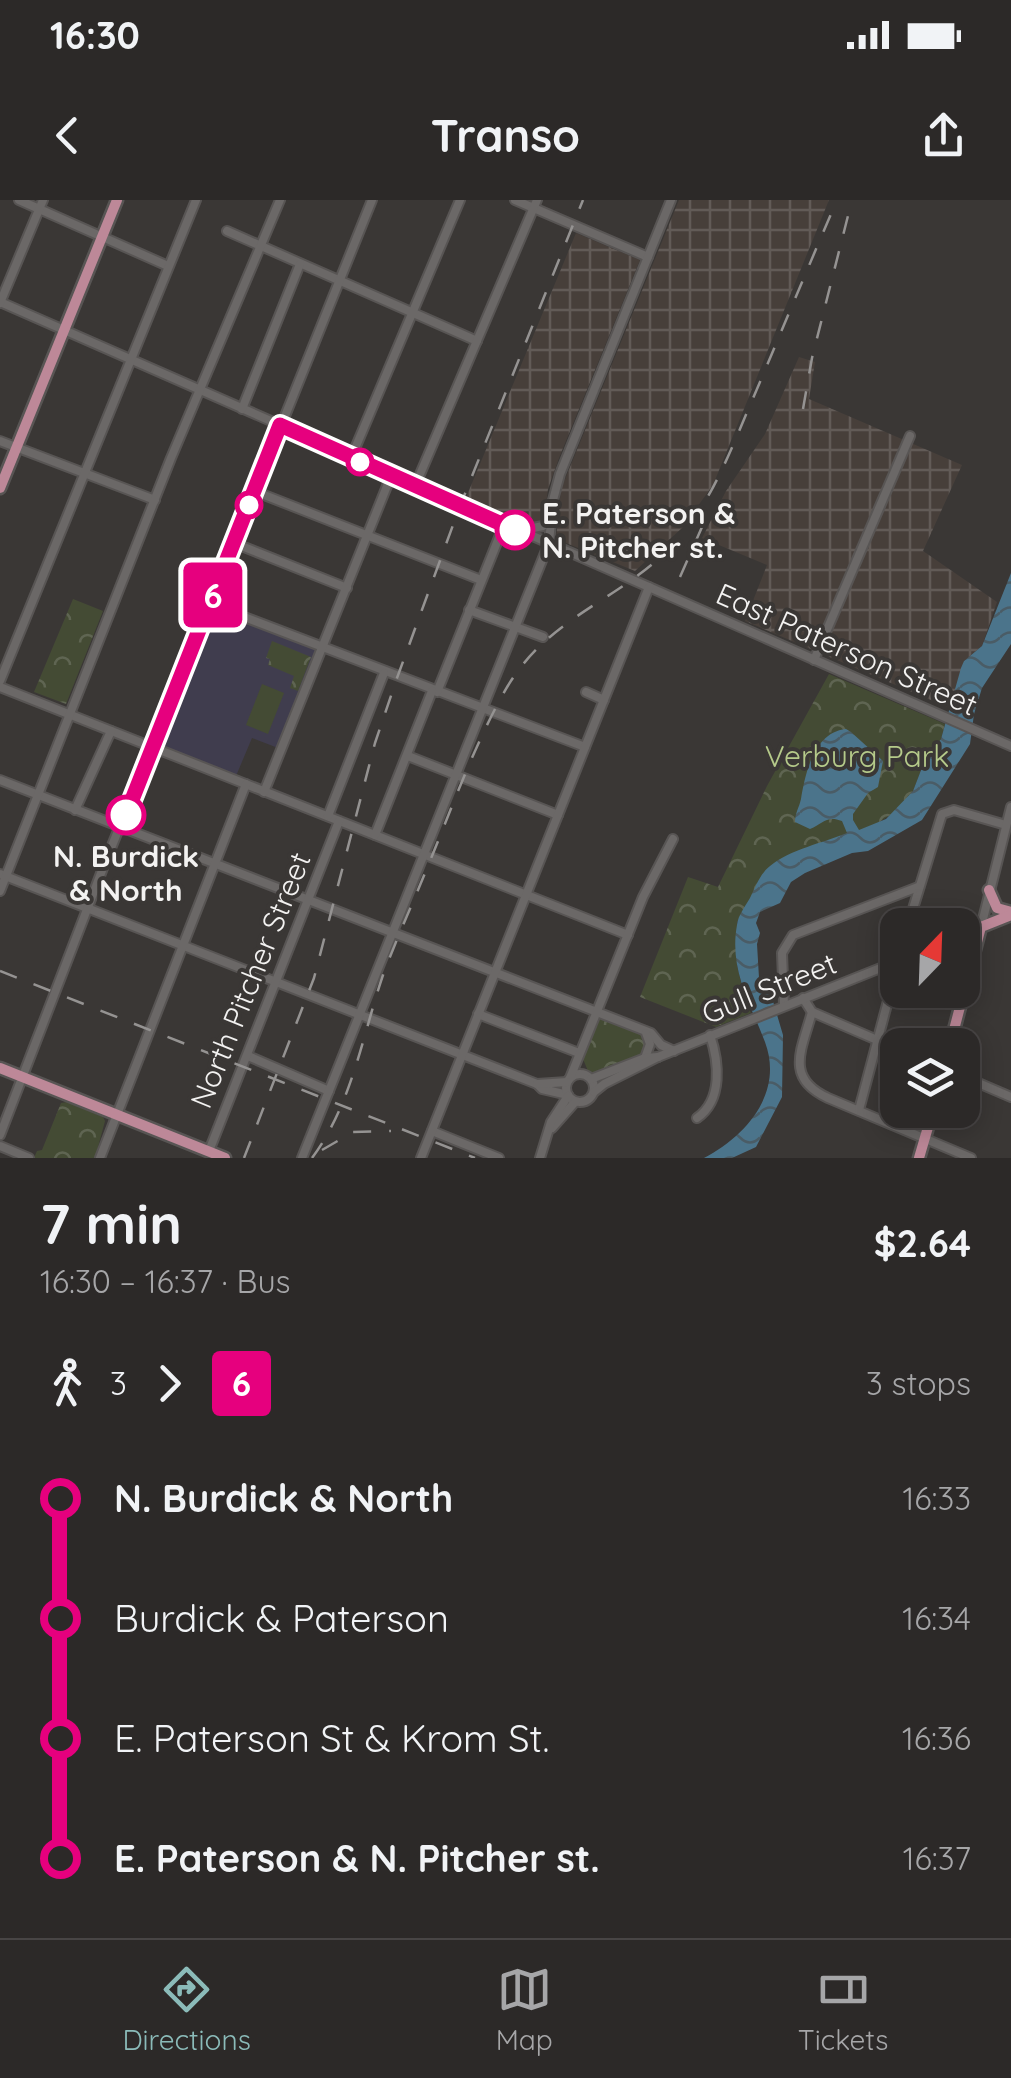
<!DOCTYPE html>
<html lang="en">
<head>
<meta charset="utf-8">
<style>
  body { margin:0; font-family:Quicksand,sans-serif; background:#383534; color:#f1f3f6; height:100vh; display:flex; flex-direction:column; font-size:38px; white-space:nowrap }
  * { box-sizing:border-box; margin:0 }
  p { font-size:32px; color:#a6a6a8 }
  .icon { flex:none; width:55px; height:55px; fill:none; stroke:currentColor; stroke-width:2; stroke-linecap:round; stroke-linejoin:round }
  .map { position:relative; height:958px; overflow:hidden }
  .drawer { display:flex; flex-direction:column; background:#2c2928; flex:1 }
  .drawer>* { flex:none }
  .badge { padding:0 20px; border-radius:8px; font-size:35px; line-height:65px }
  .needle { width:65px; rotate:23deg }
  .controls { position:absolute; left:880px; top:708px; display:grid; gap:20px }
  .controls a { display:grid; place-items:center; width:100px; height:100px; border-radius:20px; background:#2c2928; box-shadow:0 5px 25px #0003,0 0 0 2px #484545; font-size:50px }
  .map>.badge { position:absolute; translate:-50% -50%; box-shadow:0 0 0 5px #fff }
  .legs { display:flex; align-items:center; gap:15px; height:110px; padding:0 40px; font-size:32px }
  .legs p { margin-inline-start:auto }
  .overview { display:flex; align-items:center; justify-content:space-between; height:170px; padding:0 40px }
  h1 { font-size:55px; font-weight:700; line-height:75px }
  ul { padding:0 40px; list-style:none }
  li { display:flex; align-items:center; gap:35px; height:120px; font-size:38px }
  li i { display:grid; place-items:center; width:15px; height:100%; margin:0 12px; background:currentColor }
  li i::after { content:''; width:25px; height:25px; margin:-12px; border:8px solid; border-radius:50%; background:#2c2928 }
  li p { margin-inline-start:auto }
  li:first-child i { background:linear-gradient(#0000 50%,currentColor 0) }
  li:last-child i { background:linear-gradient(currentColor 50%,#0000 0) }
  .status { display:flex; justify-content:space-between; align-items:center; height:70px; padding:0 50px; background:#2c2928; direction:ltr }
  .status svg { height:28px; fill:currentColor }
  header { display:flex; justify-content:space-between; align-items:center; height:130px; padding:0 40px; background:#2c2928; font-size:45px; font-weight:700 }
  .tab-bar { display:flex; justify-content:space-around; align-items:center; height:140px; border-top:2px solid #484545; background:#2c2928; font-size:28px; color:#a6a6a8 }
  .tab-bar a { display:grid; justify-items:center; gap:5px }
  .tab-bar .current { color:#8bbbb9 }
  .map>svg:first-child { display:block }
  .industrial { fill:url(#industrial-grid) }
  .education { fill:#403d4e }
  .green { fill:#444b34 }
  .park { fill:url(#park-crowns) }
  .water { fill:url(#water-waves) }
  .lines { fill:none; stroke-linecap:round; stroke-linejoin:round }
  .minor-casing { stroke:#585554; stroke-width:12 }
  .major-casing { stroke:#585554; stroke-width:15 }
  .minor { stroke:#6b6867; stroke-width:8 }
  .major { stroke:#bd8898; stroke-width:10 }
  .rail { stroke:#959392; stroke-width:2.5; stroke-dasharray:18 18; stroke-linecap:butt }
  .line-1-casing { stroke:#fff; stroke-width:22 }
  .line-1 { stroke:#e6007e; stroke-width:15 }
  .stop-1-dot { fill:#fff; stroke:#e6007e; stroke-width:5 }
  .labels { text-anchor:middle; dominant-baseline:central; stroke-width:8; stroke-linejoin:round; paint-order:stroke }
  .stop-label { font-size:30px; font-weight:bold; fill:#f3f2f1; stroke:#3a3735; text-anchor:start }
  .street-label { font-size:30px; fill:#f3f2f1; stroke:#3a3735 }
  .park-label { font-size:30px; fill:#b5ca8a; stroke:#3a3735 }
</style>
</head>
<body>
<div class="status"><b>16:30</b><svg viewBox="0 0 49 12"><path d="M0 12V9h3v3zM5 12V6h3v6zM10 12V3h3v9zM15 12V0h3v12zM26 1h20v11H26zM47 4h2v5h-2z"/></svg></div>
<header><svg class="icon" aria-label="back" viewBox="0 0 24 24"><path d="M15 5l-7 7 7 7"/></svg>Transo<svg class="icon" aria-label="share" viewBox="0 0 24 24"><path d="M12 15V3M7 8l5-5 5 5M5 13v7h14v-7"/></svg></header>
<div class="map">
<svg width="1011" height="958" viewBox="0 0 1011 958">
  <defs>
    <pattern id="industrial-grid" width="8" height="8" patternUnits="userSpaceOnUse" patternTransform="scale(2.5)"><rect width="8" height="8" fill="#473f3a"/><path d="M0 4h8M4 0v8" fill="none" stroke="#625b57"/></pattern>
    <pattern id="park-crowns" width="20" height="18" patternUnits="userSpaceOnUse" patternTransform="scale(2.5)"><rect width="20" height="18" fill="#444b34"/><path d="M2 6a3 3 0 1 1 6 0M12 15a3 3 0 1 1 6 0" fill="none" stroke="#5f6552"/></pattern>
    <pattern id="water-waves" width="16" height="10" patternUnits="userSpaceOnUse" patternTransform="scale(2.5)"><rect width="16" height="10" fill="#4b748b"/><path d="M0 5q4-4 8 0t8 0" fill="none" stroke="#4a5c66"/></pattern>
  </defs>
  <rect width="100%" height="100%" fill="#3a3735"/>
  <g class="industrial">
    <polygon points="679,0 829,0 713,285 682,328 635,371 556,339 561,289"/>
    <polygon points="576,33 640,60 559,258 548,289 544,320 530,327 465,300"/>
    <polygon points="799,157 815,162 809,199 962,265 923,351 997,402 982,446 964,461 952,509 745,421 767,365 702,338 726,291 765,234"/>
  </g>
  <polygon class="education" points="213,409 317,450 278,548 252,538 236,576 159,545"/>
  <polygon class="green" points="262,484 284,493 268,534 246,525"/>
  <g class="park">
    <polygon points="73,399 103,411 66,504 34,492"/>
    <polygon points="272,441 311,457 298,491 290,488 294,476 268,465 270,459 266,458"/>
    <polygon points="829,474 945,524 941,539 923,565 913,591 895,612 873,626 797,652 770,666 737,722 737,765 745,800 751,813 716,827 640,797 688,677 718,687 767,586"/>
    <polygon points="600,819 644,836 648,844 642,856 595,873 588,871 583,859"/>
    <polygon points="67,902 103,917 105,921 95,958 34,958 37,951 42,950 61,903"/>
  </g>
  <path class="water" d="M1011 373V444L982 488 974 514 970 544 922 620 868 651 852 653 805 673 791 682 780 703 760 712 756 723 760 733 757 744 759 778 772 798 783 835 782 897 756 947 732 958H704C746 936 784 893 765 842 750 803 729 769 737 725 738 715 745 707 750 698 756 686 760 674 770 666 791 649 823 643 847 633L842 621C827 615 823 623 810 629L795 622C795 613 799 608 801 599 805 574 814 532 846 529L851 532 883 561 878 587 868 593 853 614V620L859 630 886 619 913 591 923 565 941 539 961 468 964 461 982 446Z"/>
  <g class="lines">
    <defs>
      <g id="minor">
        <polyline points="19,0 168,66"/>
        <polyline points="515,0 648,57"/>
        <polyline points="227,31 477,141"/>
        <polyline points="0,102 1011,546"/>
        <polyline points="0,103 43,0"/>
        <polyline points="242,209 300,64"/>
        <polyline points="0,241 155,300"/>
        <polyline points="351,258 460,0"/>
        <polyline points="415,286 537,0"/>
        <polyline points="254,291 481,380"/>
        <polyline points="523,330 543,326 550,320"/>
        <polyline points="234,343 347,388"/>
        <polyline points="210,404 585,547"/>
        <polyline points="469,410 543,437"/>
        <polyline points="814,460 910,236"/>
        <polyline points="0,481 196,0"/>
        <polyline points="0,487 628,735"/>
        <polyline points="437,492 504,325"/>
        <polyline points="586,492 604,500"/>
        <polyline points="408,556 558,615"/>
        <polyline points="0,580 651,833 661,845 674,851"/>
        <polyline points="264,592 391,276"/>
        <polyline points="75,610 111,531"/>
        <polyline points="328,616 384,473"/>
        <polyline points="375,635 432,491"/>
        <polyline points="0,674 537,884 542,889 568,895"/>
        <polyline points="0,691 171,258 280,0"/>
        <polyline points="908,725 942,614 954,610 1006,625"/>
        <polyline points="962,734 981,727 1011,607"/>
        <polyline points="803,798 812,812 898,849"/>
        <polyline points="784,805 782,753 793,735 918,687"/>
        <path d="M812 812C802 849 784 878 828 898L971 958"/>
        <polyline points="478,814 579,853"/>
        <polyline points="248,856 329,891"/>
        <polyline points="645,858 650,844 646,833"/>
        <circle cx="580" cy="888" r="14"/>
        <polyline points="962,876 1011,897"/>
        <polyline points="570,878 643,697 673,639"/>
        <polyline points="591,879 645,858 658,857"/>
        <polyline points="537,884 567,882"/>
        <polyline points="594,892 604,884 658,857 898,761"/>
        <polyline points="859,910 898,763"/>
        <path d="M697 918C723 900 719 862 710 835"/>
        <polyline points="552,928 575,902"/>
        <polyline points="432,931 499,958"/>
        <polyline points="0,935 103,668 372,0"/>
        <polyline points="0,946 29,958"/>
        <polyline points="209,951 339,621"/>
        <polyline points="100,958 246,584"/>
        <polyline points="302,958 549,343 553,300 560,274 671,0"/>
        <polyline points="421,958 649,387"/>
        <polyline points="540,958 551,922 568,896"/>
      </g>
      <g id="major">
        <polyline points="0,288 117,0"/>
        <polyline points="989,690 997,708 1011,712"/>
        <polyline points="950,845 981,727 1011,715"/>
        <polyline points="0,868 225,958"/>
        <polyline points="919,958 933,910"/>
      </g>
    </defs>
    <use href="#minor" class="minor-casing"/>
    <use href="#major" class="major-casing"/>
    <use href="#minor" class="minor"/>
    <use href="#major" class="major"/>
    <g class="rail">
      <polyline points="803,209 812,158 852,0"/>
      <polyline points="680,377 706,318"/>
      <polyline points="0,771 475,958"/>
      <polyline points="322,950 353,932 391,931"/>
      <polyline points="244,958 314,778 375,543 397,478 460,306 583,0"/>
      <path d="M312 958C352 904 362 837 383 775 398 735 416 696 432 656 454 602 474 547 502 496 547 412 625 402 681 336 715 295 733 244 754 196 782 130 809 65 837 0"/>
    </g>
  </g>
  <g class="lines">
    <defs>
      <polyline id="line-1" points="126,615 280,225 515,330"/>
    </defs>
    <use href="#line-1" class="line-1-casing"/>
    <use href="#line-1" class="line-1"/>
  </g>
  <g class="stop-1-dot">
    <circle cx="360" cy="262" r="12"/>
    <circle cx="249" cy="305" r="12"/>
    <circle cx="515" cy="330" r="18"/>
    <circle cx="126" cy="615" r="18"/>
  </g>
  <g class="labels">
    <g class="stop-label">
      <text x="542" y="313">E. Paterson &amp;<tspan x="542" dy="34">N. Pitcher st.</tspan></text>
      <text x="126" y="656" text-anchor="middle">N. Burdick<tspan x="126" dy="34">&amp; North</tspan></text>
    </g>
    <g class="street-label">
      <text transform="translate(847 449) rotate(24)">East Paterson Street</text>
      <text transform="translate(250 780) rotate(-68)">North Pitcher Street</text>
      <text transform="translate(769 788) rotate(-22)">Gull Street</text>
    </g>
    <g class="park-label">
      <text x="857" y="556">Verburg Park</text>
    </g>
  </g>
</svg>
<div class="controls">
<a><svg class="needle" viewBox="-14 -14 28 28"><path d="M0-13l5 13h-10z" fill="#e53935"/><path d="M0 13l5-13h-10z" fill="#a6a6a8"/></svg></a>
<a><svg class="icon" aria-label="layers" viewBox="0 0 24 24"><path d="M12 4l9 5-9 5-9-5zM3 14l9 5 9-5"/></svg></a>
</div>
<b class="badge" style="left:213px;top:395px;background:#e6007e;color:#fff">6</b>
</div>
<section class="drawer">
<div class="overview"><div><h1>7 min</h1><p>16:30 – 16:37 · Bus</p></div><b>$2.64</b></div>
<div class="legs"><svg class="icon" aria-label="walk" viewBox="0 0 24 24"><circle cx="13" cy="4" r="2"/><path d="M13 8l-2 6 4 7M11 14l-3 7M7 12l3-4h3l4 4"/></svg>3<svg class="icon" aria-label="forward" viewBox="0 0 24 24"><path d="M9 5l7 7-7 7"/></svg><b class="badge" style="background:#e6007e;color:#fff">6</b><p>3 stops</p></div>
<ul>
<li><i style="color:#e6007e"></i><b>N. Burdick &amp; North</b><p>16:33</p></li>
<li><i style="color:#e6007e"></i><span>Burdick &amp; Paterson</span><p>16:34</p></li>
<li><i style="color:#e6007e"></i><span>E. Paterson St &amp; Krom St.</span><p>16:36</p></li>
<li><i style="color:#e6007e"></i><b>E. Paterson &amp; N. Pitcher st.</b><p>16:37</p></li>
</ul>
</section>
<nav class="tab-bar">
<a class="current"><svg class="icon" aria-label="directions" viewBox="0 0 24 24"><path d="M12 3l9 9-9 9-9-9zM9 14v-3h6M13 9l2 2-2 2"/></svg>Directions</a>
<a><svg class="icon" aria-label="map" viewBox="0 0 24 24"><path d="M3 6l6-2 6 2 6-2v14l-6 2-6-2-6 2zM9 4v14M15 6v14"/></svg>Map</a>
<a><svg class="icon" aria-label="tickets" viewBox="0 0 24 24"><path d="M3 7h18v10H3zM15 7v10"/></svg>Tickets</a>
</nav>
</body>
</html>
